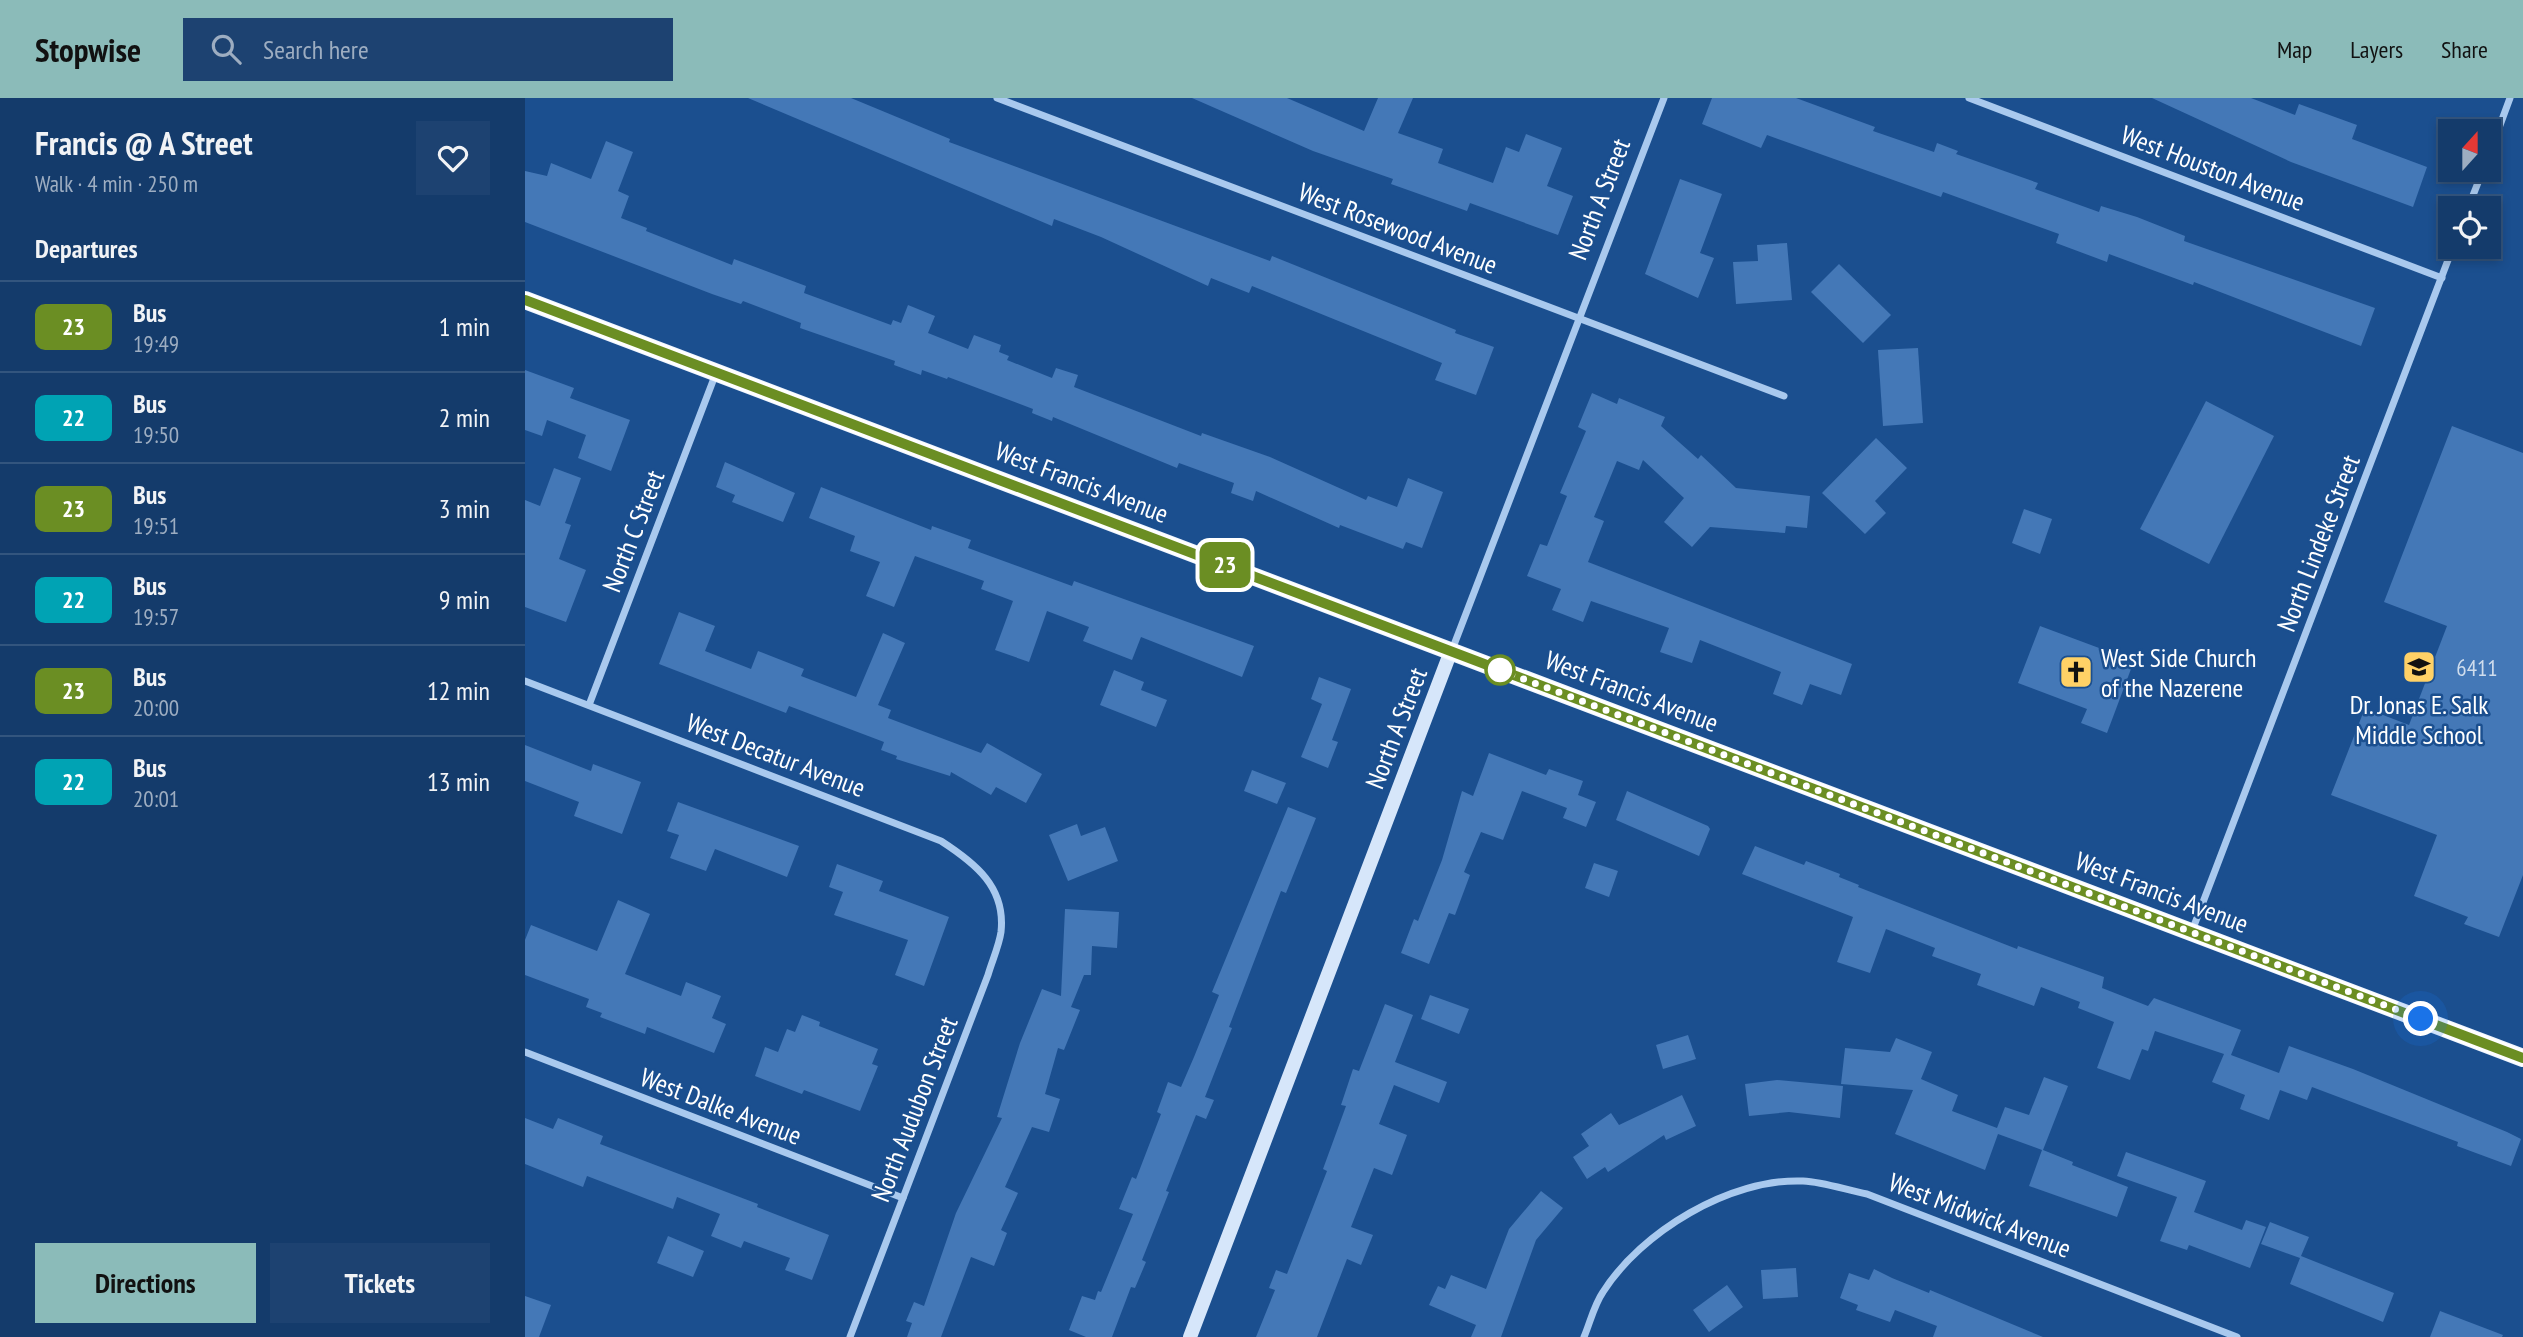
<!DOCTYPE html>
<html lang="en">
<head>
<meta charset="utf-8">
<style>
  body { margin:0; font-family:"PT Sans Narrow",sans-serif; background:#1d4271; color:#f1f3f6; height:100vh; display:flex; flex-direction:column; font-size:26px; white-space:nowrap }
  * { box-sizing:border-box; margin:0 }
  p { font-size:23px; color:#9dadc1 }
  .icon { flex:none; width:38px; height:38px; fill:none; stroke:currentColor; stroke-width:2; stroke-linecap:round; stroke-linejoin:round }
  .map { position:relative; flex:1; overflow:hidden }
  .sheet { display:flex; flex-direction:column; background:#143b6b; width:525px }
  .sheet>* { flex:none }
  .badge { padding:0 14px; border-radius:10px; font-size:24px; line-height:46px }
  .needle { width:46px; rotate:21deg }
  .controls { position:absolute; left:1913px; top:21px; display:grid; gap:14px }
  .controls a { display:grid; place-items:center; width:63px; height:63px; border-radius:0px; background:#143b6b; box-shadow:0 4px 10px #0003,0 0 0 2px #33557e; font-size:35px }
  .you { position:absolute; width:35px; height:35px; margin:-18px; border:5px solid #fff; border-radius:50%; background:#1a73e8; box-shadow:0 0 0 10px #1a73e833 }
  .map>.badge { position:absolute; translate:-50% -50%; box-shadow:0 0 0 4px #fff }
  h2 { padding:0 35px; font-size:26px; line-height:63px }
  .round { display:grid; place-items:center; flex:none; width:74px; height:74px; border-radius:0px; background:#1d4271 }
  .summary { display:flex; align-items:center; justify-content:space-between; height:119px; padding:0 35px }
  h1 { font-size:33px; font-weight:700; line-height:52px }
  .cta { display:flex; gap:14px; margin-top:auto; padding:14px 35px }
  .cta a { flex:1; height:80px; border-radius:0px; background:#8bbbb9; color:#111; font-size:28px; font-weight:700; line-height:80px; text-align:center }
  .cta a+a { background:#1d4271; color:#f1f3f6 }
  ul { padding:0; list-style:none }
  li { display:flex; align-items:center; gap:21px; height:91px; padding:0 35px; border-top:2px solid #33557e }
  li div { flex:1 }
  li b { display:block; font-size:26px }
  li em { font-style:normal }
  li .badge { min-width:77px; font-weight:700; text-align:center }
  header { display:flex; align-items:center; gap:42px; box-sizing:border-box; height:98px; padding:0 35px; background:#8bbbb9; color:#111 }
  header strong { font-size:33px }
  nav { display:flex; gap:38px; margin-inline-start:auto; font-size:24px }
  .search { width:490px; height:63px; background:#1d4271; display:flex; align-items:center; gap:18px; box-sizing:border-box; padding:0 24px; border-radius:0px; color:#9dadc1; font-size:26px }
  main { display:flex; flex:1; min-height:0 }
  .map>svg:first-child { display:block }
  .building { fill:#4478b7 }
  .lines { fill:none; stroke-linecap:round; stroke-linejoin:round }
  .street { stroke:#a9c9ee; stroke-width:7 }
  .secondary { stroke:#d6e6fa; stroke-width:14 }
  .primary { stroke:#f0f6ff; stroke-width:18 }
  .line-casing { stroke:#fff; stroke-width:16 }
  .line { stroke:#6b8e23; stroke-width:10 }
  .walk { stroke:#fff; stroke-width:7; stroke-dasharray:0 12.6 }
  .stop-dot { fill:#fff; stroke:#6b8e23; stroke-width:3.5 }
  .labels { text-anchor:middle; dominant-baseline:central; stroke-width:5; stroke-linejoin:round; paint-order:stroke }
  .number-label { font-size:23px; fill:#d0dded }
  .street-label { font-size:26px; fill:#fff; stroke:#1b4f8f }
  .poi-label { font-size:26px; fill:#fff; stroke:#1b4f8f; text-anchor:start }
</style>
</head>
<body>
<header>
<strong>Stopwise</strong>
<div class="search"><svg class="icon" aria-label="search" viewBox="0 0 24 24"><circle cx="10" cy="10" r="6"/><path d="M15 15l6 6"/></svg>Search here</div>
<nav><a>Map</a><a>Layers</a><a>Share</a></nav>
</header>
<main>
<section class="sheet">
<div class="summary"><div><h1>Francis @ A Street</h1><p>Walk · 4 min · 250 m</p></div><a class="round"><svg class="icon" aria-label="heart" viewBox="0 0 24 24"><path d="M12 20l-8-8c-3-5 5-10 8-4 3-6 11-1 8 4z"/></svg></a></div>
<h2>Departures</h2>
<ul>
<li><span class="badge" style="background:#6b8e23;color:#fff">23</span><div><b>Bus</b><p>19:49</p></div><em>1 min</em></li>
<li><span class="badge" style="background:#00a3b4;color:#fff">22</span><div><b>Bus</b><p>19:50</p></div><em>2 min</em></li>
<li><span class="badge" style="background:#6b8e23;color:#fff">23</span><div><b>Bus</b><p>19:51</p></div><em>3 min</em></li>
<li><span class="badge" style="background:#00a3b4;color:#fff">22</span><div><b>Bus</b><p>19:57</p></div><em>9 min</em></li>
<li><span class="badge" style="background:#6b8e23;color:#fff">23</span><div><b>Bus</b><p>20:00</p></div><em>12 min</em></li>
<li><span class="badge" style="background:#00a3b4;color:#fff">22</span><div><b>Bus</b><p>20:01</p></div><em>13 min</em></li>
</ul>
<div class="cta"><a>Directions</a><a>Tickets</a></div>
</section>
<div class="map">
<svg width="1998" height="1239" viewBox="0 0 1998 1239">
  <rect width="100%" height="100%" fill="#1b4f8f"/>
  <g class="building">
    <polygon points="223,0 326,0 425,41 424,44 745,163 747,158 931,232 930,235 969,249 951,297 910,282 917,265 811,222 727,188 724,195 686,180 683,188 576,139 529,121 527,128"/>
    <polygon points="667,0 762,0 839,33 853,0 888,0 873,35 918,51 913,65 968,85 981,49 994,54 1001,36 1037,50 1022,88 1048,98 1033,137 945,105 942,113 866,86 868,81 788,53"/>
    <polygon points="1187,0 1271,0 1350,29 1348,33 1409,54 1412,45 1433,53 1431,56 1513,85 1510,91 1574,114 1576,108 1612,119 1660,138 1659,143 1850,210 1836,248 1669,184 1668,187 1584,156 1582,164 1531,145 1534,136 1418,94 1416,99 1242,37 1236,50 1177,26"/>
    <polygon points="1627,0 1726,0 1770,17 1774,6 1832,27 1827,41 1902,69 1888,109 1766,64"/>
    <polygon points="81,43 108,54 93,93 104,98 96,120 122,130 121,133 207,167 209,161 281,188 279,195 366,227 368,222 376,225 383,207 410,218 403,235 443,251 449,237 476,247 474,254 484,258 482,262 527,280 531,270 553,277 549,289 676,338 677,335 745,359 841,402 843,398 872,409 883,380 918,394 897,450 881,444 878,451 815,427 814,430 731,393 728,403 706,395 709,385 654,365 652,370 528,319 527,323 507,315 508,311 423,279 422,281 397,272 396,277 369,267 370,263 275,230 276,225 218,203 216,206 187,196 0,124 0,73 22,78 26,65 66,81"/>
    <polygon points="1155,81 1197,96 1175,155 1189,160 1173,200 1120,176"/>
    <polygon points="1262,145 1267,202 1211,206 1208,164 1233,163 1232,147"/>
    <polygon points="1314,166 1366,217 1338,245 1286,194"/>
    <polygon points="1393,250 1398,325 1358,328 1353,252"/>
    <polygon points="0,272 49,290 45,300 105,322 86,373 53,360 61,337 22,322 17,338 0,332"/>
    <polygon points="1067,295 1092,306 1094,300 1140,319 1136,328 1173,361 1176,357 1211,390 1285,398 1282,430 1261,428 1260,435 1185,429 1167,449 1139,424 1159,400 1118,362 1114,372 1092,363 1069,419 1079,423 1063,464 1327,566 1316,597 1285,586 1277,607 1248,596 1256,574 1175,542 1167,565 1135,554 1144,530 1066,503 1058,524 1027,512 1036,491 1002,478 1015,446 1022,448 1042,398 1035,395 1061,333 1053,329"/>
    <polygon points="1681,303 1749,338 1684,466 1615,431"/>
    <polygon points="1927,328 1998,355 1998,777 1974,839 1939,826 1943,819 1889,798 1912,737 1806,697 1840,610 1884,627 1922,528 1859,504"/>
    <polygon points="1351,340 1382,370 1350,403 1361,415 1340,436 1297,395"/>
    <polygon points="200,364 270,395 258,424 207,404 210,397 191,389"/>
    <polygon points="29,370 56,380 40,425 46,427 34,461 61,472 41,524 0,509 0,402 15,408"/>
    <polygon points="296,389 406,432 407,428 446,442 443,450 547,488 549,483 729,548 717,579 616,539 607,562 558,543 564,529 522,513 504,564 470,552 488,503 456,491 459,483 390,458 369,509 341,498 355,464 325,453 330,438 284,420"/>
    <polygon points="1499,411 1527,421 1515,456 1487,445"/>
    <polygon points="154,514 190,528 180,553 226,571 233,553 279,571 276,578 331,599 358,535 380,545 353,607 366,612 363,620 456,655 462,645 517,676 501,705 471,689 466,697 426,674 425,678 371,661 372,658 356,652 359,644 264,608 261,615 134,566"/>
    <polygon points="1515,528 1609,563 1582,635 1556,625 1562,611 1493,585"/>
    <polygon points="589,572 619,584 616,592 642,602 631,629 575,607"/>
    <polygon points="794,579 826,591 807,642 813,644 803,670 776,659 797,606 786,601"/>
    <polygon points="0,647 66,673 68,666 116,684 97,736 49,718 54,704 0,683"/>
    <polygon points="964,655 1021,677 1024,671 1058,683 1053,697 1071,704 1061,729 1038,720 1042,710 997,693 978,742 956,734 939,774 945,777 930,817 924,815 904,866 876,855 889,821 893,823 917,762 937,693 948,698"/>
    <polygon points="727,672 761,685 752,706 719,693"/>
    <polygon points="1102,693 1183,728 1185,731 1174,758 1091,722"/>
    <polygon points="153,704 274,748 262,779 190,751 181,773 145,760 154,737 142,733"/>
    <polygon points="763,709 791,720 761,795 756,793 704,929 707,930 680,999 689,1002 681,1021 671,1017 641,1093 644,1094 617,1162 621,1164 610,1190 606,1189 587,1239 561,1239 544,1232 557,1198 570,1202 573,1193 576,1194 608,1116 594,1111 607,1079 611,1081 636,1016 632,1014 643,984 656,989 669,959 694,897 687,894"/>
    <polygon points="552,726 556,738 580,729 593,763 543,783 524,737"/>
    <polygon points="1230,748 1279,767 1281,763 1315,776 1314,779 1334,787 1333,789 1492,851 1493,848 1579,879 1577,890 1623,908 1629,900 1716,932 1706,957 1754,975 1764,948 1828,971 1982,1034 1996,1041 1986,1068 1932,1048 1933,1044 1787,989 1782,1002 1755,992 1744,1022 1715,1011 1720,997 1687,984 1699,956 1630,933 1623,953 1617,951 1605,982 1572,970 1589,924 1553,910 1555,904 1516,889 1509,908 1452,887 1456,876 1407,858 1410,850 1361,831 1345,875 1312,864 1328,819 1217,776"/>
    <polygon points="1069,765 1093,773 1084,799 1060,790"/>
    <polygon points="312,766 358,783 354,793 424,819 399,888 370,877 383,842 309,817 318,794 304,789"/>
    <polygon points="93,802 125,816 100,876 156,898 161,884 196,898 187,920 201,926 189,955 122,929 120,936 75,919 77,915 61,909 64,901 0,877 0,842 6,827 72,853"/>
    <polygon points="540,811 594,814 592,850 567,848 566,877 559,877 546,909 555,912 539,952 533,950 520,996 535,1001 524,1034 507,1029 480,1089 493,1095 476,1132 482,1135 469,1168 446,1159 416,1239 382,1239 387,1225 381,1223 389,1204 399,1208 431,1115 477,1020 472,1019 495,945 517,891 536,898"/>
    <polygon points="905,897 944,911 934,936 896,921"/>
    <polygon points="860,906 888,917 870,964 922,984 914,1005 869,987 854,1026 882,1037 867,1077 849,1070 826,1129 848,1137 836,1167 822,1161 792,1239 731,1239 750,1192 744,1190 751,1172 762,1176 802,1073 798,1071 821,1008 816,1007 828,971 834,973"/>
    <polygon points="277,917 295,924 294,928 353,951 347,966 353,968 335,1013 279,992 277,996 230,978 240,949 253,954 262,931 270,934"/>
    <polygon points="1163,937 1171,961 1138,971 1131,947"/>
    <polygon points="1371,940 1407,954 1396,981 1433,997 1427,1013 1472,1030 1480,1009 1504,1017 1519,979 1543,988 1518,1052 1548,1064 1547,1067 1603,1089 1592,1119 1504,1088 1517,1052 1473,1036 1460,1072 1370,1036 1388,992 1316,986 1320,950 1365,954"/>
    <polygon points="1252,982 1318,988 1315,1020 1264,1014 1224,1018 1220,986"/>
    <polygon points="1157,997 1171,1028 1141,1042 1139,1037 1083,1074 1080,1069 1062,1081 1048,1059 1064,1048 1056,1036 1086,1015 1094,1027"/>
    <polygon points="0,1020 28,1031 33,1020 78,1038 75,1046 233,1106 232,1109 304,1137 287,1182 260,1172 265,1160 219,1143 216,1150 186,1138 195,1116 152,1099 148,1111 62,1078 58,1089 0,1066"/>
    <polygon points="1601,1054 1681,1083 1669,1114 1717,1132 1721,1122 1741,1129 1725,1170 1664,1147 1662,1152 1635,1143 1652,1099 1592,1078"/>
    <polygon points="1016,1093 1038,1110 1011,1142 976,1239 946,1239 951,1227 904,1207 913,1188 920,1191 926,1177 961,1191 984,1131"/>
    <polygon points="1745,1124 1784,1139 1776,1158 1869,1195 1858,1224 1765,1186 1775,1160 1736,1146"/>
    <polygon points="143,1138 179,1153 168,1179 132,1165"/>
    <polygon points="1271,1170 1273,1199 1238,1201 1236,1172"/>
    <polygon points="1349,1171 1367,1180 1404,1195 1405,1192 1518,1239 1408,1239 1412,1228 1370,1212 1365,1224 1331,1212 1333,1207 1315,1200 1324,1175 1344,1182"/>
    <polygon points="1202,1187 1218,1209 1184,1234 1168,1212"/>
    <polygon points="0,1198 26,1207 14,1239 0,1239"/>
    <polygon points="1915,1213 1978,1237 1977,1239 1905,1239"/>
  </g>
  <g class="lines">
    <g class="street">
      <polyline points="472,0 1259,298"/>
      <polyline points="1444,0 1917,180"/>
      <polyline points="1964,57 1985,0"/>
      <polyline points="1943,110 1958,72"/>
      <polyline points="927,552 1139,0"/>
      <path d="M0 583 416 743C450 765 481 789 476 834 474 848 467 863 463 877L325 1239"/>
      <polyline points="64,607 191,275"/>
      <polyline points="1667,833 1928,149"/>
      <polyline points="0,954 378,1100"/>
      <path d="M1059 1239C1065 1225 1069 1207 1078 1194 1116 1134 1205 1080 1278 1083 1299 1084 1321 1092 1342 1096L1712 1239"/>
    </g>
    <polyline class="secondary" points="665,1239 926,553"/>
    <polyline class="primary" points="0,202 1998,960"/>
  </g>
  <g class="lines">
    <defs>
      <polyline id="line" points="0,202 1998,960"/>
    </defs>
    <use href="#line" class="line-casing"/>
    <use href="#line" class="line"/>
    <polyline class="walk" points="975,572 1896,921"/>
  </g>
  <defs>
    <symbol id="school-square" viewBox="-11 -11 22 22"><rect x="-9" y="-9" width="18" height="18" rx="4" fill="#ffd166" stroke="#1b4f8f"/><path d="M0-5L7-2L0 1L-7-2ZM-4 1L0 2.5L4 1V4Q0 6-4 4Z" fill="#111"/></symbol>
    <symbol id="church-square" viewBox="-11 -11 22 22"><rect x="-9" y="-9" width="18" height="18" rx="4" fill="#ffd166" stroke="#1b4f8f"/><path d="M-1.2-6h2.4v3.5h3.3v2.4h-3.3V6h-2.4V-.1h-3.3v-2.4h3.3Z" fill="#111"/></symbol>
  </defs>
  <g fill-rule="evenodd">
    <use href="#school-square" x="1875" y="550" width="38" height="38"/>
    <use href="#church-square" x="1532" y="555" width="38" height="38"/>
  </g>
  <circle class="stop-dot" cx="975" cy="572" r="14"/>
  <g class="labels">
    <g class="number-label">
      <text x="1952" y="569">6411</text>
    </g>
    <g class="street-label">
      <text transform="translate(1688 70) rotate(21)">West Houston Avenue</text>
      <text transform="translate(1074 101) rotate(-69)">North A Street</text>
      <text transform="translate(873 130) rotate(21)">West Rosewood Avenue</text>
      <text transform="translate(557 384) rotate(21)">West Francis Avenue</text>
      <text transform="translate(108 433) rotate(-69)">North C Street</text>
      <text transform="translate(1793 445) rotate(-69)">North Lindeke Street</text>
      <text transform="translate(1107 593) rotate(21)">West Francis Avenue</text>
      <text transform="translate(871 630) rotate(-69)">North A Street</text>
      <text transform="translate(251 657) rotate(21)">West Decatur Avenue</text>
      <text transform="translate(1637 794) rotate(21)">West Francis Avenue</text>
      <text transform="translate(196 1008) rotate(21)">West Dalke Avenue</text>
      <text transform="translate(389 1011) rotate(-69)">North Audubon Street</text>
      <text transform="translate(1455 1117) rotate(21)">West Midwick Avenue</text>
    </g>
    <g class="poi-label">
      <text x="1576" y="559">West Side Church<tspan x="1576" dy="30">of the Nazerene</tspan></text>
      <text x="1894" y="606" text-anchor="middle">Dr. Jonas E. Salk<tspan x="1894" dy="30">Middle School</tspan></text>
    </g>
  </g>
</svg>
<div class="controls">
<a><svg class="needle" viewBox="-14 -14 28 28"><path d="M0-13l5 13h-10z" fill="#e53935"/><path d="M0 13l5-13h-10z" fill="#9dadc1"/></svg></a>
<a><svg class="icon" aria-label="locate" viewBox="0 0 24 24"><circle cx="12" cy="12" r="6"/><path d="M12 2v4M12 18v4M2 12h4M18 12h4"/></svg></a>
</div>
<div class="you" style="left:1896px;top:921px"></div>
<b class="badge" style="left:700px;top:467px;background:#6b8e23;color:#fff">23</b>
</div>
</main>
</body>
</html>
